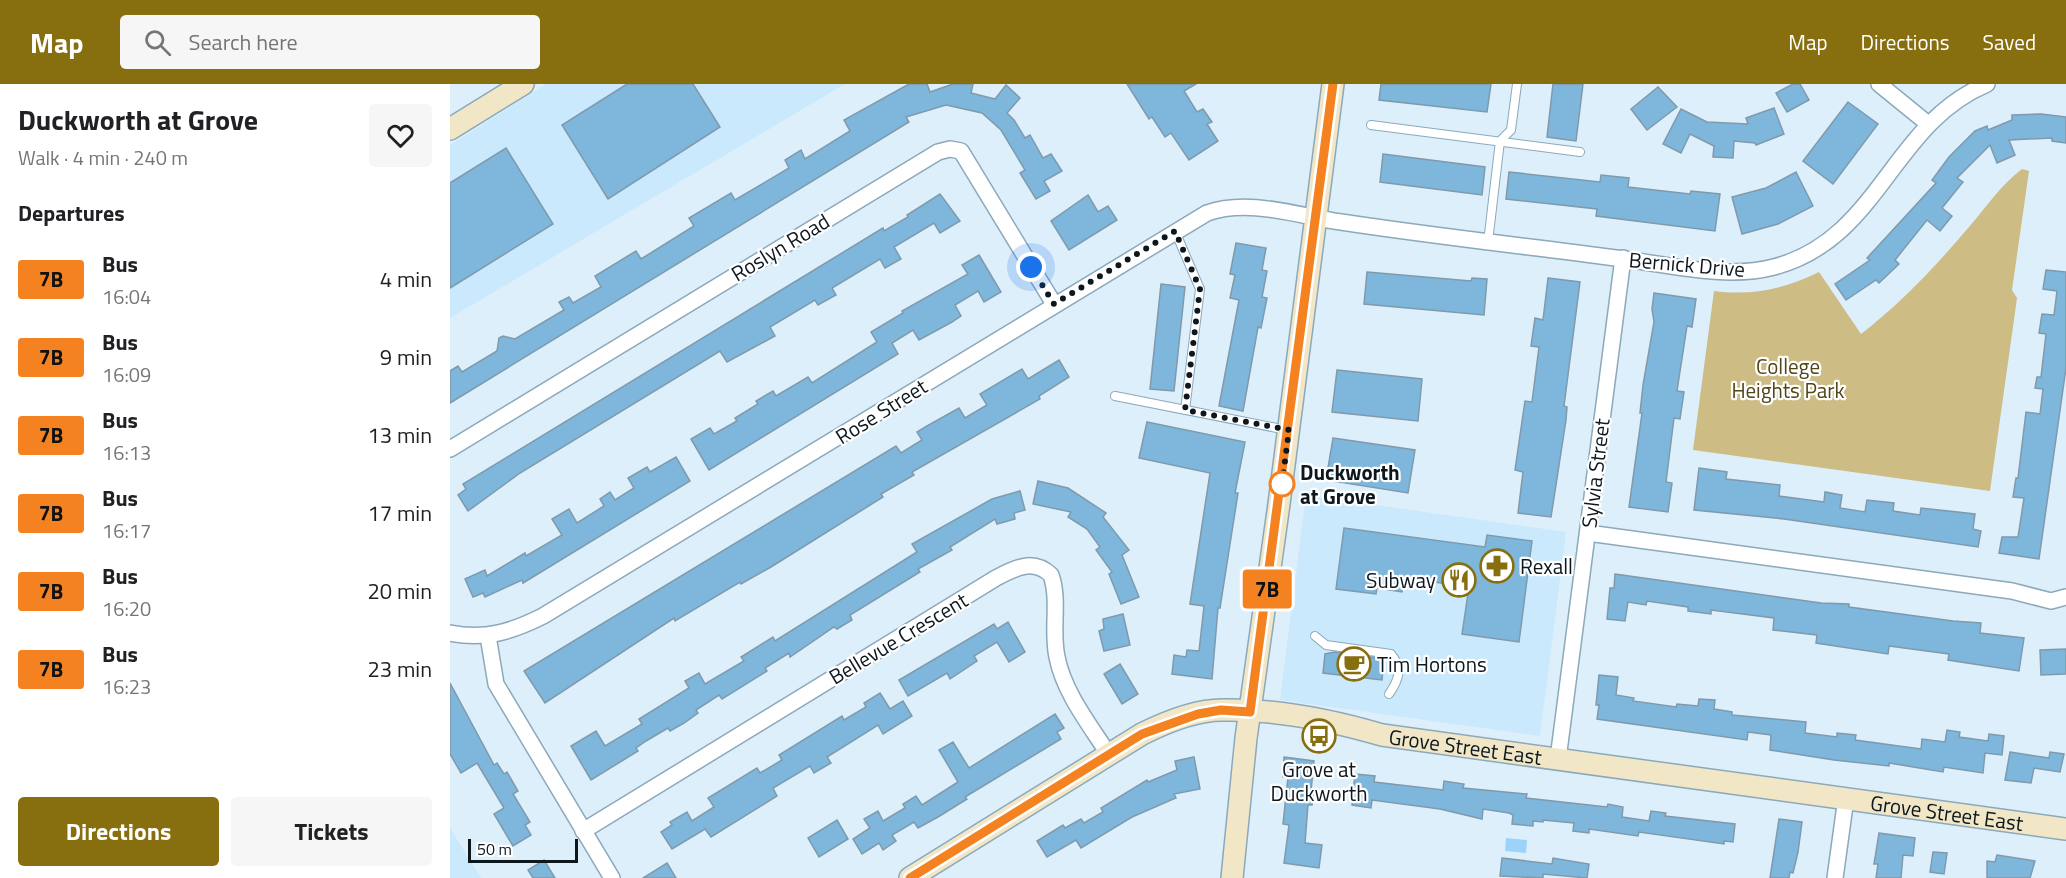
<!DOCTYPE html>
<html lang="en">
<head>
<meta charset="utf-8">
<style>
  body { margin:0; font-family:"Titillium Web",sans-serif; background:#f6f6f6; color:#202124; height:100vh; display:flex; flex-direction:column; font-size:22px; white-space:nowrap }
  * { box-sizing:border-box; margin:0 }
  p { font-size:20px; color:#757577 }
  .icon { flex:none; width:33px; height:33px; fill:none; stroke:currentColor; stroke-width:2; stroke-linecap:round; stroke-linejoin:round }
  .map { position:relative; flex:1; overflow:hidden }
  .drawer { display:flex; flex-direction:column; background:#fff; width:450px }
  .drawer>* { flex:none }
  .badge { padding:0 12px; border-radius:4px; font-size:21px; line-height:39px }
  .scale { position:absolute; left:18px; bottom:15px; width:110px; box-sizing:border-box; padding-left:6px; border:3px solid #0c171e; border-top:0; font-size:16px; line-height:21px; white-space:nowrap; color:#0c171e; -webkit-text-stroke:4px #fff; paint-order:stroke }
  .you { position:absolute; width:30px; height:30px; margin:-15px; border:4px solid #fff; border-radius:50%; background:#1a73e8; box-shadow:0 0 0 9px #1a73e833 }
  .map>.badge { position:absolute; translate:-50% -50%; box-shadow:0 0 0 3px #fff }
  h2 { padding:0 18px; font-size:22px; line-height:54px }
  .round { display:grid; place-items:center; flex:none; width:63px; height:63px; border-radius:6px; background:#f6f6f6 }
  .head { display:flex; align-items:center; justify-content:space-between; height:102px; padding:0 18px }
  h1 { font-size:28px; font-weight:700; line-height:45px }
  .primary-button { display:flex; gap:12px; margin-top:auto; padding:12px 18px }
  .primary-button a { flex:1; height:69px; border-radius:6px; background:#876f0f; color:#fff; font-size:24px; font-weight:700; line-height:69px; text-align:center }
  .primary-button a+a { background:#f6f6f6; color:#202124 }
  ul { padding:0; list-style:none }
  li { display:flex; align-items:center; gap:18px; height:78px; padding:0 18px }
  li div { flex:1 }
  li b { display:block; font-size:22px }
  li em { font-style:normal }
  li .badge { min-width:66px; font-weight:700; text-align:center }
  header { display:flex; align-items:center; gap:36px; box-sizing:border-box; height:84px; padding:0 30px; background:#876f0f; color:#fff }
  header strong { font-size:28px }
  nav { display:flex; gap:33px; margin-inline-start:auto; font-size:21px }
  .search { width:420px; height:54px; background:#f6f6f6; display:flex; align-items:center; gap:15px; box-sizing:border-box; padding:0 21px; border-radius:6px; color:#757577; font-size:22px }
  main { display:flex; flex:1; min-height:0 }
  .map>svg:first-child { display:block }
  .built { fill:#cbe9fd }
  .green { fill:#cdbc84 }
  .water { fill:#9bd3f9 }
  .building { fill:#7fb6db; stroke:#7e9aad; stroke-width:1.5 }
  .lines { fill:none; stroke-linecap:round; stroke-linejoin:round }
  .lane-casing { stroke:#8ca8bb; stroke-width:10 }
  .street-casing { stroke:#8ca8bb; stroke-width:18 }
  .secondary-casing { stroke:#8ca8bb; stroke-width:24 }
  .lane { stroke:#fff; stroke-width:8 }
  .street { stroke:#fff; stroke-width:15 }
  .secondary { stroke:#f1e7c7; stroke-width:21 }
  .line-casing { stroke:#fff; stroke-width:14 }
  .line { stroke:#f58220; stroke-width:9 }
  .walk { stroke:#0c171e; stroke-width:6; stroke-dasharray:0 10.8 }
  .stop-dot { fill:#fff; stroke:#f58220; stroke-width:3 }
  .labels { text-anchor:middle; dominant-baseline:central; stroke-width:4.5; stroke-linejoin:round; paint-order:stroke }
  .street-label { font-size:21px; fill:#0c171e; stroke:#fff }
  .park-label { font-size:21px; fill:#524518; stroke:#fff }
  .stop-label { font-size:21px; font-weight:bold; fill:#0c171e; stroke:#fff; text-anchor:start }
  .poi-label { font-size:21px; fill:#0c171e; stroke:#fff; text-anchor:start }
</style>
</head>
<body>
<header>
<strong>Map</strong>
<div class="search"><svg class="icon" aria-label="search" viewBox="0 0 24 24"><circle cx="10" cy="10" r="6"/><path d="M15 15l6 6"/></svg>Search here</div>
<nav><a>Map</a><a>Directions</a><a>Saved</a></nav>
</header>
<main>
<section class="drawer">
<div class="head"><div><h1>Duckworth at Grove</h1><p>Walk · 4 min · 240 m</p></div><a class="round"><svg class="icon" aria-label="heart" viewBox="0 0 24 24"><path d="M12 20l-8-8c-3-5 5-10 8-4 3-6 11-1 8 4z"/></svg></a></div>
<h2>Departures</h2>
<ul>
<li><span class="badge" style="background:#f58220;color:#111">7B</span><div><b>Bus</b><p>16:04</p></div><em>4 min</em></li>
<li><span class="badge" style="background:#f58220;color:#111">7B</span><div><b>Bus</b><p>16:09</p></div><em>9 min</em></li>
<li><span class="badge" style="background:#f58220;color:#111">7B</span><div><b>Bus</b><p>16:13</p></div><em>13 min</em></li>
<li><span class="badge" style="background:#f58220;color:#111">7B</span><div><b>Bus</b><p>16:17</p></div><em>17 min</em></li>
<li><span class="badge" style="background:#f58220;color:#111">7B</span><div><b>Bus</b><p>16:20</p></div><em>20 min</em></li>
<li><span class="badge" style="background:#f58220;color:#111">7B</span><div><b>Bus</b><p>16:23</p></div><em>23 min</em></li>
</ul>
<div class="primary-button"><a>Directions</a><a>Tickets</a></div>
</section>
<div class="map">
<svg width="1616" height="794" viewBox="0 0 1616 794">
  <rect width="100%" height="100%" fill="#ddeffb"/>
  <g class="built">
    <polygon points="96,0 395,0 0,234 0,61"/>
    <polygon points="856,411 1116,448 1090,652 830,616"/>
    <polygon points="0,744 31,794 0,794"/>
  </g>
  <path class="green" d="M1572 85 1579 87 1562 206 1567 214 1540 407 1243 366 1264 207C1302 212 1335 205 1369 188L1411 250C1451 219 1486 182 1519 143 1537 122 1550 102 1572 85Z"/>
  <polygon class="water" points="1056,754 1077,756 1076,769 1055,767"/>
  <g class="building">
    <polygon points="177,0 243,0 270,43 158,115 112,41"/>
    <polygon points="459,0 477,0 480,8 503,0 523,0 521,9 545,15 556,1 570,14 557,29 564,36 575,54 580,51 593,74 601,70 612,87 594,97 600,107 586,115 570,89 575,86 551,46 532,29 496,21 456,33 459,38 0,319 0,287 8,282 12,288 47,267 49,254 53,252 65,255 114,226 109,218 119,213 123,219 151,203 145,192 186,167 191,175 244,142 239,134 281,109 285,116 339,84 335,76 351,66 355,75 400,47 394,36"/>
    <polygon points="677,0 746,0 734,7 747,28 753,25 762,38 757,40 768,57 739,76 721,49 715,53 702,33 699,35"/>
    <polygon points="931,0 1041,0 1037,28 929,16"/>
    <polygon points="1103,0 1133,0 1126,57 1097,53"/>
    <polygon points="1343,0 1350,0 1359,16 1337,28 1326,9"/>
    <polygon points="1208,3 1227,23 1197,46 1181,25"/>
    <polygon points="1398,18 1428,40 1383,100 1353,77"/>
    <polygon points="1324,24 1334,50 1306,61 1305,59 1284,57 1283,74 1263,73 1264,62 1240,50 1231,69 1213,60 1231,25 1257,38 1298,40 1296,34"/>
    <polygon points="1591,30 1616,33 1616,59 1602,57 1602,54 1559,56 1565,71 1547,79 1540,61 1507,94 1513,98 1492,124 1502,132 1490,147 1477,136 1445,176 1449,180 1429,199 1426,196 1396,216 1385,200 1420,176 1417,174 1486,99 1482,96 1499,73 1525,47 1537,42 1538,46 1562,36 1562,31"/>
    <polygon points="56,64 103,140 0,204 0,99"/>
    <polygon points="933,70 1035,83 1032,111 930,98"/>
    <polygon points="1059,88 1150,98 1151,91 1179,94 1178,103 1240,110 1241,107 1270,110 1265,147 1146,132 1147,125 1056,115"/>
    <polygon points="1346,88 1363,122 1328,140 1292,150 1282,113 1316,104"/>
    <polygon points="490,110 510,137 490,149 484,139 444,163 451,175 435,184 430,175 382,204 386,211 368,221 365,216 320,243 325,252 277,278 270,267 70,389 18,427 8,411 16,405 13,400 433,144 434,147 458,133 457,131"/>
    <polygon points="638,111 648,128 658,122 667,136 619,166 601,137"/>
    <polygon points="786,159 816,164 812,186 817,187 812,213 817,214 811,244 808,243 793,327 769,322 789,216 780,214 785,191 780,190"/>
    <polygon points="529,171 551,208 534,218 528,207 505,221 511,232 502,238 469,256 463,246 442,259 448,270 259,386 241,355 260,344 264,350 287,337 285,334 308,320 306,317 323,307 326,312 358,293 362,299 427,258 421,248 453,229 452,227 518,190 512,181"/>
    <polygon points="1596,186 1616,188 1616,284 1589,475 1549,469 1552,453 1568,453 1574,414 1563,413 1566,394 1568,394 1576,328 1590,330 1593,305 1585,304 1587,293 1591,293 1596,250 1589,249 1592,230 1604,231 1607,207 1593,205"/>
    <polygon points="917,188 1021,197 1022,194 1037,195 1034,231 914,220"/>
    <polygon points="1098,194 1130,198 1114,322 1117,323 1116,336 1101,433 1068,429 1073,388 1065,386 1075,317 1082,318 1089,263 1081,262 1085,234 1093,236"/>
    <polygon points="711,200 735,203 724,307 700,305"/>
    <polygon points="1204,209 1246,215 1242,243 1237,242 1227,307 1234,308 1230,335 1224,334 1216,398 1222,399 1218,428 1179,423 1192,329 1190,329 1193,301 1204,238 1202,225"/>
    <polygon points="609,276 619,293 589,312 590,315 462,388 464,391 431,410 433,413 321,483 291,500 290,498 225,537 224,534 95,619 74,587 446,362 451,369 472,356 467,348 477,342 509,324 515,334 537,321 530,310 572,285 578,295"/>
    <polygon points="887,286 972,295 968,337 882,328"/>
    <polygon points="697,338 795,358 785,409 788,409 770,524 768,524 762,595 722,590 724,571 736,573 737,566 749,567 754,522 740,520 760,389 689,374"/>
    <polygon points="883,354 965,366 958,409 876,396"/>
    <polygon points="226,373 240,397 73,499 72,496 35,513 33,509 23,513 15,495 35,486 37,492 75,469 76,472 112,451 102,435 119,425 127,439 154,422 150,415 160,408 165,416 184,404 178,394 197,383 200,388"/>
    <polygon points="1249,384 1277,388 1276,395 1330,401 1329,412 1374,418 1375,408 1392,411 1390,424 1415,428 1417,416 1444,419 1443,427 1470,431 1471,424 1525,430 1523,445 1531,447 1528,463 1334,435 1244,426"/>
    <polygon points="588,397 618,404 656,429 653,433 679,466 672,471 689,513 671,520 659,490 662,488 646,466 650,463 637,445 618,433 621,428 583,420"/>
    <polygon points="570,407 575,426 564,429 565,435 547,440 545,435 500,463 502,466 468,485 470,488 400,531 402,536 387,545 384,543 340,573 339,569 315,584 317,587 272,615 269,611 246,626 248,629 234,639 220,647 218,644 196,657 186,664 188,667 141,696 121,662 146,647 155,662 192,640 189,635 239,604 235,597 249,589 255,600 294,577 291,573 323,553 325,557 467,468 462,460 542,415"/>
    <polygon points="894,444 1035,463 1037,451 1082,457 1069,558 1012,550 1019,503 977,497 976,504 953,501 952,508 927,504 926,510 886,505"/>
    <polygon points="1165,490 1371,519 1399,520 1399,523 1503,537 1531,539 1530,549 1574,554 1569,587 1498,576 1499,570 1439,562 1438,570 1366,559 1367,551 1323,546 1324,534 1261,526 1261,530 1238,527 1238,523 1197,517 1196,521 1178,518 1175,537 1157,535 1160,504 1164,504"/>
    <polygon points="673,530 680,561 654,567 649,547 654,545 653,535"/>
    <polygon points="558,538 575,568 559,578 547,558 524,572 527,577 500,595 497,589 458,612 449,596 544,540 547,545"/>
    <polygon points="1616,565 1616,590 1591,591 1590,566"/>
    <polygon points="885,568 934,575 932,596 873,589 875,570"/>
    <polygon points="670,580 688,610 672,620 654,590"/>
    <polygon points="1149,591 1168,593 1166,611 1184,614 1183,617 1226,623 1227,620 1248,622 1249,615 1265,616 1264,625 1282,628 1282,631 1356,638 1355,649 1387,653 1387,649 1406,651 1405,656 1471,665 1472,655 1495,658 1497,646 1510,648 1509,653 1538,657 1539,650 1554,652 1552,671 1535,669 1533,689 1494,683 1493,688 1439,679 1439,682 1384,676 1320,666 1321,651 1298,648 1297,656 1147,635 1149,621 1146,621"/>
    <polygon points="0,599 44,681 47,679 54,690 57,688 68,707 63,710 80,738 75,741 81,751 63,762 44,730 54,724 27,679 11,689 0,670"/>
    <polygon points="430,609 440,625 453,617 462,632 433,650 428,641 377,673 381,679 364,689 360,682 323,704 327,712 261,753 255,745 222,765 211,748 222,741 220,738 237,728 242,737 264,723 258,714 307,684 310,689 332,676 329,671 392,632 394,636 416,623 414,619"/>
    <polygon points="605,630 614,644 607,648 611,655 515,713 517,715 488,733 468,744 464,738 442,751 446,757 433,766 429,759 412,770 403,755 420,744 414,735 428,727 433,737 455,724 453,720 466,712 472,721 508,698 489,666 503,658 519,684"/>
    <polygon points="1560,668 1599,674 1600,668 1614,670 1610,688 1584,684 1581,699 1555,696"/>
    <polygon points="744,673 750,705 724,710 726,714 682,733 631,764 626,756 597,773 587,757 613,741 615,744 631,735 634,739 653,728 651,724 697,696 698,698 727,686 725,677"/>
    <polygon points="834,673 864,677 861,707 864,707 862,721 858,721 855,759 872,761 869,784 834,779 839,741 833,740 838,693 833,693"/>
    <polygon points="905,690 925,692 924,698 993,706 994,697 1014,700 1013,704 1077,710 1076,714 1157,723 1158,720 1173,723 1172,733 1199,737 1201,727 1216,729 1215,732 1285,740 1283,758 1274,757 1274,760 1189,748 1188,752 1139,745 1139,749 1123,747 1124,739 1093,736 1093,738 1083,737 1083,742 1062,740 1063,731 1059,729 1033,725 1032,735 990,725 922,716 921,724 902,721"/>
    <polygon points="1329,735 1352,738 1348,768 1343,789 1340,788 1339,794 1320,794"/>
    <polygon points="387,736 398,755 369,773 358,754"/>
    <polygon points="1429,749 1465,754 1463,772 1453,771 1451,794 1426,794 1428,780 1424,780"/>
    <polygon points="1483,768 1497,769 1494,790 1480,788"/>
    <polygon points="1547,771 1585,777 1580,794 1537,794 1537,777 1545,778"/>
    <polygon points="1052,774 1102,780 1103,774 1139,780 1137,794 1093,790 1093,794 1050,792"/>
    <polygon points="94,776 105,794 83,794 78,786"/>
    <polygon points="217,779 226,794 193,794"/>
  </g>
  <g class="lines">
    <defs>
      <g id="lane">
        <polyline points="921,41 1130,68"/>
        <polyline points="725,147 750,205 735,326"/>
        <polyline points="1038,158 1050,57 1061,46 1067,0"/>
        <polyline points="665,312 837,346"/>
        <path d="M865 552 876 561 941 570C953 584 949 596 939 610"/>
      </g>
      <g id="street">
        <polyline points="1429,0 1477,39"/>
        <polyline points="0,365 488,68 500,65 511,67 604,220"/>
        <polyline points="1138,449 1562,507 1601,517 1616,513"/>
        <path d="M0 549C35 556 61 548 93 532L757 129C799 114 848 132 891 138 983 152 1075 162 1166 174 1216 180 1275 196 1324 183 1430 155 1441 40 1537 0"/>
        <polyline points="38,552 46,600 162,794"/>
        <polyline points="1108,675 1173,174"/>
        <path d="M133 747 546 494C565 484 583 474 601 491 610 517 601 546 607 573 614 609 640 641 659 671"/>
        <polyline points="1385,794 1396,714"/>
      </g>
      <g id="secondary">
        <polyline points="0,45 73,0"/>
        <path id="s1" d="M460 794 692 650C716 638 745 626 772 626 825 625 881 636 932 651L1616 745"/>
        <polyline points="782,794 796,654 829,420 883,0"/>
      </g>
    </defs>
    <use href="#lane" class="lane-casing"/>
    <use href="#street" class="street-casing"/>
    <use href="#secondary" class="secondary-casing"/>
    <use href="#lane" class="lane"/>
    <use href="#street" class="street"/>
    <use href="#secondary" class="secondary"/>
  </g>
  <g class="lines">
    <defs>
      <polyline id="line" points="460,794 692,650 748,630 771,626 800,628 883,0"/>
    </defs>
    <use href="#line" class="line-casing"/>
    <use href="#line" class="line"/>
    <polyline class="walk" points="581,183 604,220 725,147 750,205 735,326 839,346 832,400"/>
  </g>
  <defs>
    <symbol id="pharmacy-ring" viewBox="-11 -11 22 22"><circle r="9.5" fill="#fff" stroke="#876f0f" stroke-width="1.5"/><path d="M-2-6h4v4h4v4h-4v4h-4v-4h-4v-4h4Z" fill="#876f0f"/></symbol>
    <symbol id="restaurant-ring" viewBox="-11 -11 22 22"><circle r="9.5" fill="#fff" stroke="#876f0f" stroke-width="1.5"/><path d="M-5-6h1v4h1v-4h1v4h1v-4h1v5L-1.5 .5V6h-2V.5L-5-1ZM5-6V6H3V1.5H1.5Q1.5-4 5-6Z" fill="#876f0f"/></symbol>
    <symbol id="cafe-ring" viewBox="-11 -11 22 22"><circle r="9.5" fill="#fff" stroke="#876f0f" stroke-width="1.5"/><path d="M-5.5-4.5H6V0H3Q3 3.5 0 3.5H-2.5Q-5.5 3.5-5.5 0ZM3-3.2v2h1.7v-2ZM-6 4.5H4V6H-6Z" fill="#876f0f"/></symbol>
    <symbol id="bus-ring" viewBox="-11 -11 22 22"><circle r="9.5" fill="#fff" stroke="#876f0f" stroke-width="1.5"/><path d="M-5-6H5V4H4V6H2V4H-2V6H-4V4H-5ZM-3.5-4V0h7V-4ZM-3.5 1.2v1.5H-2V1.2ZM2 1.2v1.5H3.5V1.2Z" fill="#876f0f"/></symbol>
  </defs>
  <g fill-rule="evenodd">
    <use href="#pharmacy-ring" x="1028" y="463" width="38" height="38"/>
    <use href="#restaurant-ring" x="990" y="477" width="38" height="38"/>
    <use href="#cafe-ring" x="885" y="561" width="38" height="38"/>
    <use href="#bus-ring" x="850" y="633" width="38" height="38"/>
  </g>
  <circle class="stop-dot" cx="832" cy="400" r="12"/>
  <g class="labels">
    <g class="street-label">
      <text transform="translate(330 163) rotate(-31)">Roslyn Road</text>
      <text transform="translate(1237 180) rotate(5)">Bernick Drive</text>
      <text transform="translate(431 327) rotate(-32)">Rose Street</text>
      <text transform="translate(1145 389) rotate(-83)">Sylvia Street</text>
      <text transform="translate(448 554) rotate(-31)">Bellevue Crescent</text>
      <text stroke="none"><textPath href="#s1" startOffset="604">Grove Street East</textPath></text>
      <text stroke="none"><textPath href="#s1" startOffset="1090">Grove Street East</textPath></text>
    </g>
    <g class="park-label">
      <text x="1338" y="282">College<tspan x="1338" dy="24">Heights Park</tspan></text>
    </g>
    <g class="stop-label">
      <text x="850" y="388">Duckworth<tspan x="850" dy="24">at Grove</tspan></text>
    </g>
    <g class="poi-label">
      <text x="1070" y="482">Rexall</text>
      <text x="986" y="496" text-anchor="end">Subway</text>
      <text x="927" y="580">Tim Hortons</text>
      <text x="869" y="685" text-anchor="middle">Grove at<tspan x="869" dy="24">Duckworth</tspan></text>
    </g>
  </g>
</svg>
<div class="scale">50 m</div>
<div class="you" style="left:581px;top:183px"></div>
<b class="badge" style="left:817px;top:505px;background:#f58220;color:#111">7B</b>
</div>
</main>
</body>
</html>
